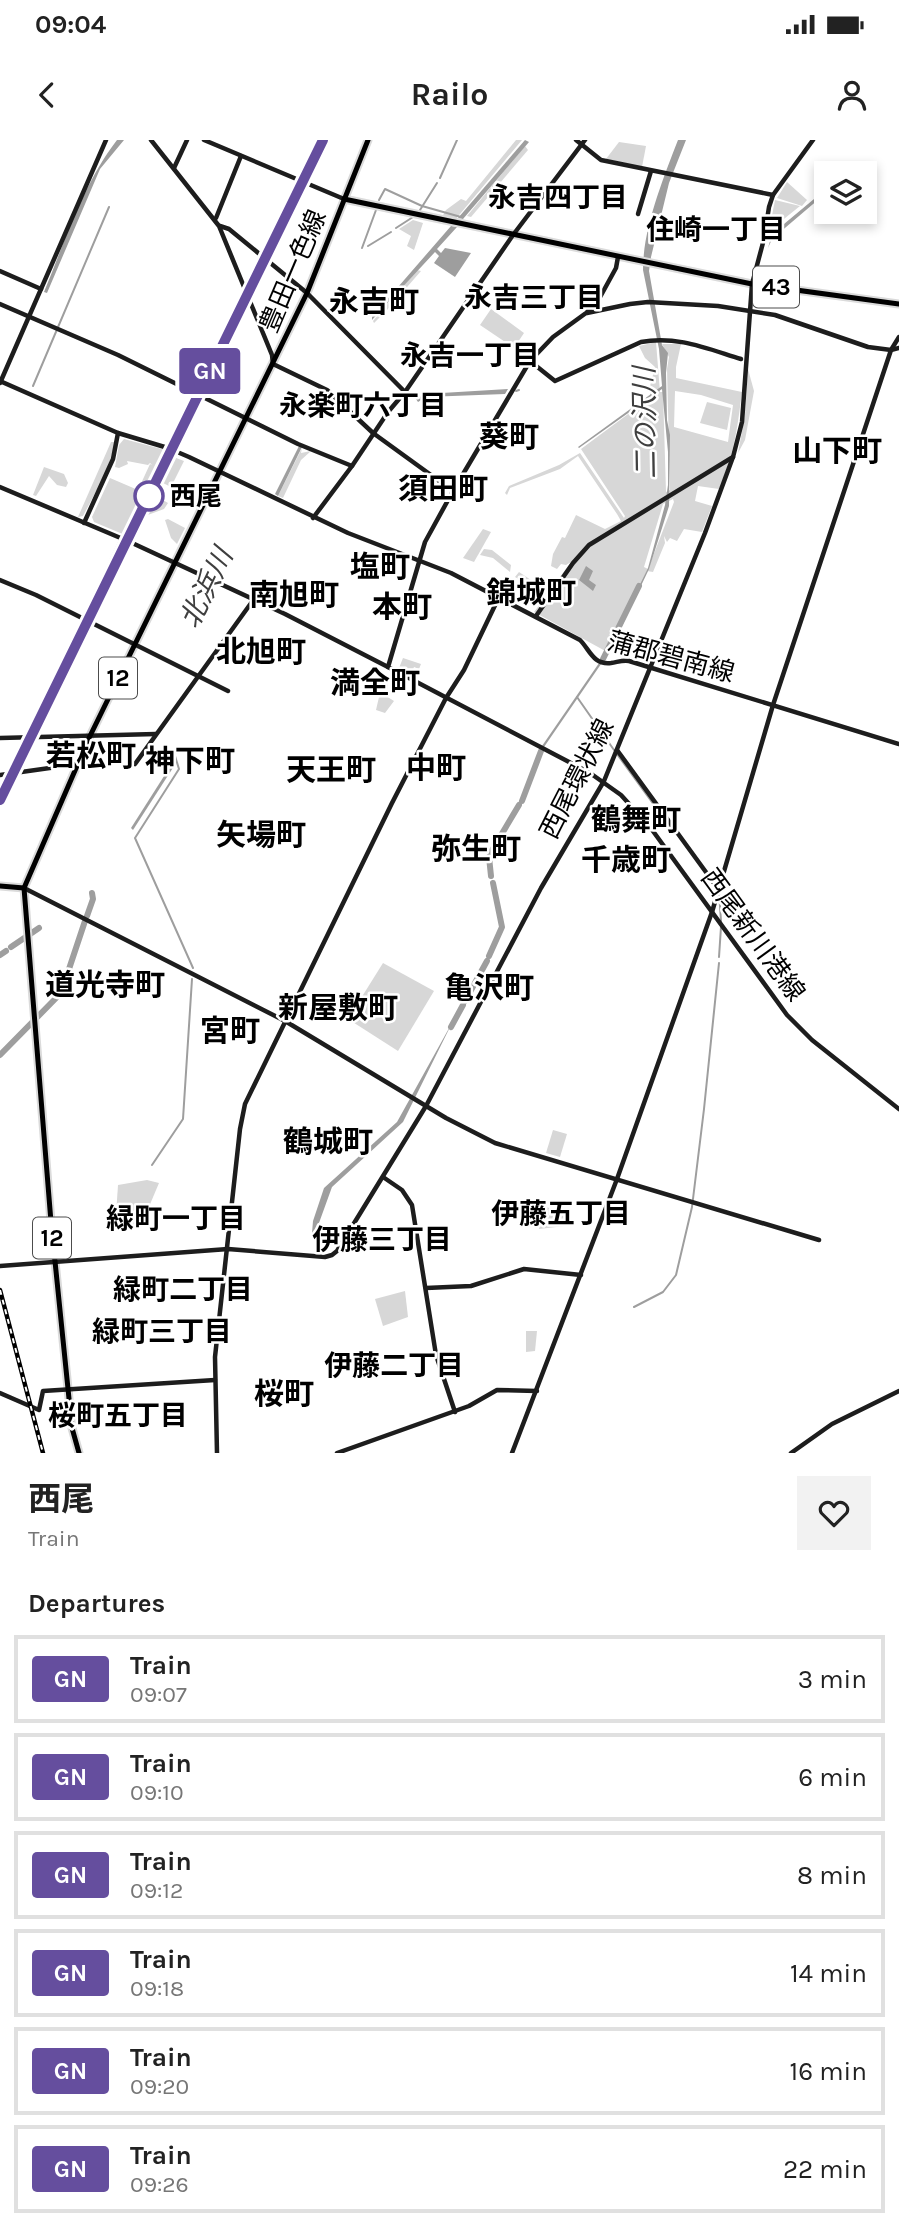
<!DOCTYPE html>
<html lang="en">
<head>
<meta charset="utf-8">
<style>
  body { margin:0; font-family:Karla,"Noto Sans JP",sans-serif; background:#f2f2f2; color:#222; height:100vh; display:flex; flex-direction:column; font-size:26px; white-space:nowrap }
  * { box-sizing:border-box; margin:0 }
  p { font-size:23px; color:#767676 }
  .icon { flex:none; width:38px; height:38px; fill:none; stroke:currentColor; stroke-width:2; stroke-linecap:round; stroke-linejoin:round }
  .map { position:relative; height:1313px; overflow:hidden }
  .side { display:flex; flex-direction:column; background:#fff; flex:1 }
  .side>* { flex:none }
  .badge { padding:0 14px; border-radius:5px; font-size:24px; line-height:46px }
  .tools { position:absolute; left:814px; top:21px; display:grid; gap:14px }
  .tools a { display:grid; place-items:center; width:63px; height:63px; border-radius:0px; background:#fff; box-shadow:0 4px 10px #0003; font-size:35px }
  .map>.badge { position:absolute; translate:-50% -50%; box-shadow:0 0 0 4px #fff }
  h2 { padding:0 28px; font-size:26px; line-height:63px }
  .round { display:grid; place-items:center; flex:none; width:74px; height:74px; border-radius:0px; background:#f2f2f2 }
  .headline { display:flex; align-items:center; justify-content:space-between; height:119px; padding:0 28px }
  h1 { font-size:33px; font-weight:700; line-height:52px }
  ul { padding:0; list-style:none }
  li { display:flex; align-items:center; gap:21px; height:88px; margin:0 14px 10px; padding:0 14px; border:4px solid #e0e0e0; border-radius:0px }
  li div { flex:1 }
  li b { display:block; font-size:26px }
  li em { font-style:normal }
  li .badge { min-width:77px; font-weight:700; text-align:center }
  .status { display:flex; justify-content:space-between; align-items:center; height:49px; padding:0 35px; background:#fff; direction:ltr }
  .status svg { height:19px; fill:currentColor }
  header { display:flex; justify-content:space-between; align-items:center; height:91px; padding:0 28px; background:#fff; font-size:32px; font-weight:700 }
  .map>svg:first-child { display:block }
  .green { fill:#d7d7d7; fill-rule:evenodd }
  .water { fill:#9e9e9e }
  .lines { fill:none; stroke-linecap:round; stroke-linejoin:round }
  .stream { stroke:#9e9e9e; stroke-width:2 }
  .river { stroke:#9e9e9e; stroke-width:6 }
  .primary-casing { stroke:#dbdbdb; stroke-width:9 }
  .secondary { stroke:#1d1d1d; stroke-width:4.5 }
  .primary { stroke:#000; stroke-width:5 }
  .rail-casing { stroke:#000; stroke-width:4.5 }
  .rail { stroke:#fff; stroke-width:2; stroke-dasharray:5; stroke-linecap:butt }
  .line-casing { stroke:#fff; stroke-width:16 }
  .line { stroke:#654e9e; stroke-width:10 }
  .stop-dot { fill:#fff; stroke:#654e9e; stroke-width:3.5 }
  .labels { text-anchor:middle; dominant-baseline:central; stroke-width:5; stroke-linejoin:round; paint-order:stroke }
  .shield { fill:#fff; stroke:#4c4c4c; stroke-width:2 }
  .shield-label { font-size:24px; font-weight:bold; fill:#000 }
  .street-label { font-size:26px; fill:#000; stroke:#fff }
  .stop-label { font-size:26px; font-weight:bold; fill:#000; stroke:#fff; text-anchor:start }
  .neighbourhood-label { font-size:28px; font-weight:bold; fill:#000; stroke:#fff }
  .water-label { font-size:28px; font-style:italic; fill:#3f3f3f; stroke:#fff }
  .quarter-label { font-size:30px; font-weight:bold; fill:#000; stroke:#fff }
</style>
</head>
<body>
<div class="status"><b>09:04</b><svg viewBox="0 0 49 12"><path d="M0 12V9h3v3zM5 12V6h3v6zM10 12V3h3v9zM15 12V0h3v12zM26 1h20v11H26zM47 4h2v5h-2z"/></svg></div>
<header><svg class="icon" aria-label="back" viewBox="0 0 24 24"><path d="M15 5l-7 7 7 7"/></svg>Railo<svg class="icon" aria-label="person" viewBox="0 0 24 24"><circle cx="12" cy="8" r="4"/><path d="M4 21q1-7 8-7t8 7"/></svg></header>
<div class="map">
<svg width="899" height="1313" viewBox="0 0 899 1313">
  <rect width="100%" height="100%" fill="#fff"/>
  <g class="green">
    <polygon points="516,0 522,0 455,80 442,77 446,70 461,59 466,61"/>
    <polygon points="619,2 646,6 642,27 606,19"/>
    <polygon points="525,6 528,10 471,77 467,76"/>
    <polygon points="787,42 807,60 802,66 777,58"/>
    <polygon points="775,60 800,66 769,91"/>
    <polygon points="288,66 292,68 268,116 265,114"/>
    <polygon points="413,80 423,83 414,110 407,106 411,96 399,89"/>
    <polygon points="417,130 421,131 387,170 383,170 386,171 374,183 373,181"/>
    <polygon points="246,160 247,163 202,255 200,254"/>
    <polygon points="491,169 524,193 514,208 480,185"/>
    <path d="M656 202 660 252H663L666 352 670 350 667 229 669 217 662 204H681L676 227V238L742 252C737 290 735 311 719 349L698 346 695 361 712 366 702 392 684 389 677 401 670 398 667 402 664 396 665 403 653 432 647 431 609 513 534 472 547 455 515 437 519 432 549 452 571 422 566 425 561 424 557 429 551 426 553 414 562 397 565 398 576 375 605 389 621 381 617 374 578 316 560 329 510 348 507 355 505 353 509 346 559 325 580 313 624 378 625 376 581 309 651 257 649 250 655 227 645 218 639 206ZM675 251 701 255 733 265 728 302 674 287ZM673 359 674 362 648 429 644 427 663 364Z"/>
    <polygon points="748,229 754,251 745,300 738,313 745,275"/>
    <polygon points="707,262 731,268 727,290 700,283"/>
    <polygon points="124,299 173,312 171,316 184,321 171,347 163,343 156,356 168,363 164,369 145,376 129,401 124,399 125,395 94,382 92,377 110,338 138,350 150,324 152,325 150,323 148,325 127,321 128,324 119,328 115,327 119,305"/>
    <path d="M111 302H115C110 328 95 353 83 376L78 377Z"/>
    <polygon points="302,308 301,313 311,311 301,320 283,358 278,356"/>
    <polygon points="44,327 64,334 68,343 66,347 57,345 49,336 36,356 33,355"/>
    <polygon points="168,379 185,388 177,404 171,398 165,380"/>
    <polygon points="483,389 491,392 474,422 463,418"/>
    <polygon points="484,409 492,410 511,425 510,432 493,418 480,415"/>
    <polygon points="403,518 421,524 419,529 414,527 411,534 399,528"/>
    <polygon points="377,539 383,540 388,545 386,556 394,561 385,573 376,570 379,557 383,557 384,547"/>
    <polygon points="383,823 434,851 398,911 348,879"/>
    <polygon points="553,990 567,994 560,1017 546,1013"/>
    <polygon points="147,1040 159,1043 140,1088 115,1090 118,1045"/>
    <polygon points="536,1064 570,1074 565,1086 539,1089"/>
    <polygon points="405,1151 408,1177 383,1186 375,1159"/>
    <polygon points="526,1191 537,1191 535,1211 526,1212"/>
  </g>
  <g class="water">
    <path d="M117 0H124L100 29 47 153 44 152C65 101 83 44 117 0Z"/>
    <polygon points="525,0 529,2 463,79 458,78"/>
    <path d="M678 0H686L669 43 651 117 649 131 662 205 668 213 666 233 667 280 670 295 669 366 649 429 610 511 544 607 542 606 608 510 648 428 665 365 668 345V312L662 249 579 308 578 307 662 246 659 209 643 130C643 88 663 39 678 0Z"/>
    <polygon points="826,49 826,53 772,99 768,108 772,94"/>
    <polygon points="451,86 457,87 437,109 441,113 445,108 471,113 455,137 434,123 439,116 435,112 372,180 372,177"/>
    <polygon points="508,249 505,254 426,257 418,262 416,259 425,254"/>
    <polygon points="299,306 302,307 278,356 275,354"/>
    <polygon points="586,426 593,431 589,440 596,445 593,451 579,440"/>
    <polygon points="173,622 176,623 133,690 131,688"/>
    <polygon points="453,881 403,982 332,1047 315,1094 312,1093 313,1081 324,1048 397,982"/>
  </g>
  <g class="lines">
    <g class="stream">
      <polyline points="440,38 457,0"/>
      <polyline points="379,60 385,49 422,66 461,77"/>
      <polyline points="420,70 437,43"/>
      <polyline points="396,88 413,77"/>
      <polyline points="368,106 391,92"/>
      <polyline points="362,108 376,70"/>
      <polyline points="33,246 109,67"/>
      <polyline points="516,251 519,250"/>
      <polyline points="577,557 614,610"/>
      <polyline points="617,614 673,691"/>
      <polyline points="175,616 179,629 135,698 193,828"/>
      <polyline points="719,752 721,781"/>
      <polyline points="719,817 721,787"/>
      <polyline points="152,1025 183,979 192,839"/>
      <polyline points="634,1167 663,1152 676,1135 692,1067 704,969 719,823"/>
    </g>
    <g class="river">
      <polyline points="603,519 639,446"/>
      <polyline points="522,661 541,611"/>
      <polyline points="491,712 519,665"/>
      <polyline points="489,717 491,736"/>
      <polyline points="87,776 93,759 92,753"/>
      <polyline points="11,807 39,788"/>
      <polyline points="0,815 6,811"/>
      <polyline points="489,816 502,787 493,743"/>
      <polyline points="465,861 487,821"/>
      <polyline points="451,887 463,865"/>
      <polyline points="0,915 61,853 85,781"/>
    </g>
    <defs>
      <g id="primary">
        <polyline points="344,59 752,144 899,164"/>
        <polyline points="0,746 24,748"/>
        <polyline points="79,1313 72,1288 51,1082 24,748 90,596 307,153 368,0"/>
      </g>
    </defs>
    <use href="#primary" class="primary-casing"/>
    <g class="secondary">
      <polyline points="151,0 219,86 272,215 273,224 327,250 373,293 453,351"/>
      <polyline points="204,0 344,59"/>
      <polyline points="576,0 601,20 773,55"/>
      <polyline points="174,28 187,0"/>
      <polyline points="638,74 651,31"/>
      <polyline points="216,78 241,16"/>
      <polyline points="220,86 229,89 307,153 405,252"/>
      <polyline points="618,117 616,128 599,159 586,173 553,197 530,221 453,351 425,402 388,527 590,633 621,655 650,687 787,875 812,900 899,969"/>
      <polyline points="0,131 41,149"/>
      <polyline points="0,164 118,215 298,304 352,326"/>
      <polyline points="587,173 630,164 648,162 718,166 775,175 868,207 891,210 899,208"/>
      <path d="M530 221 555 241 641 202C676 195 708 209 741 219"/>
      <path d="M0 241 118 293 168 308 189 317 348 393 451 433 580 500C590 510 593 525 611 523 618 522 622 520 629 521L899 604"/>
      <polyline points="0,243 106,0"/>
      <polyline points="194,253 263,116"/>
      <polyline points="0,347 130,402 285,474 388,527"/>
      <polyline points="313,378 352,326 388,272 405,252 513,95 585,0"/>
      <polyline points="84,383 113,319 118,293"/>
      <polyline points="0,440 36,455 228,551"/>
      <polyline points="536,476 573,423 589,405 733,317"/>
      <polyline points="0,598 156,594"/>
      <polyline points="617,610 719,750"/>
      <polyline points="135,624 254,459"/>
      <polyline points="18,632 130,402"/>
      <polyline points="8,634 122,399"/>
      <polyline points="0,635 78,624"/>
      <polyline points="24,748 285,881 446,978 495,1003 819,1100"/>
      <polyline points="383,1037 402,1050 412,1065 436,1215 455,1272"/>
      <polyline points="0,1126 228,1109 325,1117 332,1115 337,1111 426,966 541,748 604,641 705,393 733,317 742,282 752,144 764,99 769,67 773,55 813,0"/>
      <polyline points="426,1148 471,1146 524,1129 581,1135"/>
      <polyline points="0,1253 39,1270 43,1251 215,1240"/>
      <polyline points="217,1313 215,1217 240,989 245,964 392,663 446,558 464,530 499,457"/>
      <polyline points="337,1313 469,1266 497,1250 537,1251"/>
      <polyline points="512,1313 617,1039 712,772 773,565 891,210 899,197"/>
      <polyline points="791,1313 832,1284 899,1251"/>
    </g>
    <use href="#primary" class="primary"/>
    <defs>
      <g id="rail">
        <polyline points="0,660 323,0"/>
        <polyline points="0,1150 43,1313"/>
      </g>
    </defs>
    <use href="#rail" class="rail-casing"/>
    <use href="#rail" class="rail"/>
  </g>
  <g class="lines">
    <defs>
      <polyline id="line" points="0,660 323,0"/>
    </defs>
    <use href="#line" class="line-casing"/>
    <use href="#line" class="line"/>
  </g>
  <circle class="stop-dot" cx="149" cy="356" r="14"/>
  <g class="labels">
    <g class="shield">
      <rect x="753" y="126.5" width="46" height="41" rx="5"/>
      <rect x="99" y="517.5" width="38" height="41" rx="5"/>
      <rect x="33" y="1077.5" width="38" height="41" rx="5"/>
    </g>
    <g class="shield-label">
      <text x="776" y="147">43</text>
      <text x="118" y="538">12</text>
      <text x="52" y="1098">12</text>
    </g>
    <g class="street-label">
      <text transform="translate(293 131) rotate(-67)">豊田一色線</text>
      <text transform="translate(671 517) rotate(15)">蒲郡碧南線</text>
      <text transform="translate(577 639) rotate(-63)">西尾環状線</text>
      <text transform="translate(753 795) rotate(54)">西尾新川港線</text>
    </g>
    <g class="stop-label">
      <text x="170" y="356">西尾</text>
    </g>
    <g class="neighbourhood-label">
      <text x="558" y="57">永吉四丁目</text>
      <text x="716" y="89">住崎一丁目</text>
      <text x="534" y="157">永吉三丁目</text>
      <text x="470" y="215">永吉一丁目</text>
      <text x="363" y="265">永楽町六丁目</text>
      <text x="561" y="1073">伊藤五丁目</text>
      <text x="176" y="1078">緑町一丁目</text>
      <text x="382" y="1099">伊藤三丁目</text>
      <text x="183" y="1149">緑町二丁目</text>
      <text x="162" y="1191">緑町三丁目</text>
      <text x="394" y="1225">伊藤二丁目</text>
      <text x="118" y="1275">桜町五丁目</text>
    </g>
    <g class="water-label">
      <text transform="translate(645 283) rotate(-91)">二の沢川</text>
      <text transform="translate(206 448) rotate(-64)">北浜川</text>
    </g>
    <g class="quarter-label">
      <text x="374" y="162">永吉町</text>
      <text x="509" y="297">葵町</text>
      <text x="837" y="311">山下町</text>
      <text x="443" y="349">須田町</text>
      <text x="380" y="427">塩町</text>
      <text x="531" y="453">錦城町</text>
      <text x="294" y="455">南旭町</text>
      <text x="402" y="467">本町</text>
      <text x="261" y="512">北旭町</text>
      <text x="375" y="543">満全町</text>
      <text x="91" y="616">若松町</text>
      <text x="190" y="621">神下町</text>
      <text x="436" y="628">中町</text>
      <text x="331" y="630">天王町</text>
      <text x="636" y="680">鶴舞町</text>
      <text x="261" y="695">矢場町</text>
      <text x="476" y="709">弥生町</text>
      <text x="626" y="720">千歳町</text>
      <text x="105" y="845">道光寺町</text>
      <text x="489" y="848">亀沢町</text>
      <text x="338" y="868">新屋敷町</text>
      <text x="230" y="891">宮町</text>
      <text x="328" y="1002">鶴城町</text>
      <text x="284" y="1254">桜町</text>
    </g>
  </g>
</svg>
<div class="tools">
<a><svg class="icon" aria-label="layers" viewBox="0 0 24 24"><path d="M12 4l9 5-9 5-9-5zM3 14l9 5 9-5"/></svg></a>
</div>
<b class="badge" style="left:210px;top:231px;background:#654e9e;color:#fff">GN</b>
</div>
<section class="side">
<div class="headline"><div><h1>西尾</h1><p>Train</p></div><a class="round"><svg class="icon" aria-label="heart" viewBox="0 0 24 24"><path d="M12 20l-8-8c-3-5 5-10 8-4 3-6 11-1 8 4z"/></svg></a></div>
<h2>Departures</h2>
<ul>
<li><span class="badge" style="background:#654e9e;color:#fff">GN</span><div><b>Train</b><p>09:07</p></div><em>3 min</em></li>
<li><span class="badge" style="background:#654e9e;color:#fff">GN</span><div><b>Train</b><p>09:10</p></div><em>6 min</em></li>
<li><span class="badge" style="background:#654e9e;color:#fff">GN</span><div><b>Train</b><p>09:12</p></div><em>8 min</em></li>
<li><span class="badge" style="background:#654e9e;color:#fff">GN</span><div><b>Train</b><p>09:18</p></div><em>14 min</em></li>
<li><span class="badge" style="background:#654e9e;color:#fff">GN</span><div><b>Train</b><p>09:20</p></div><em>16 min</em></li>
<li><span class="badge" style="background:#654e9e;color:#fff">GN</span><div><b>Train</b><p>09:26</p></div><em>22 min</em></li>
</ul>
</section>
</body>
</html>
